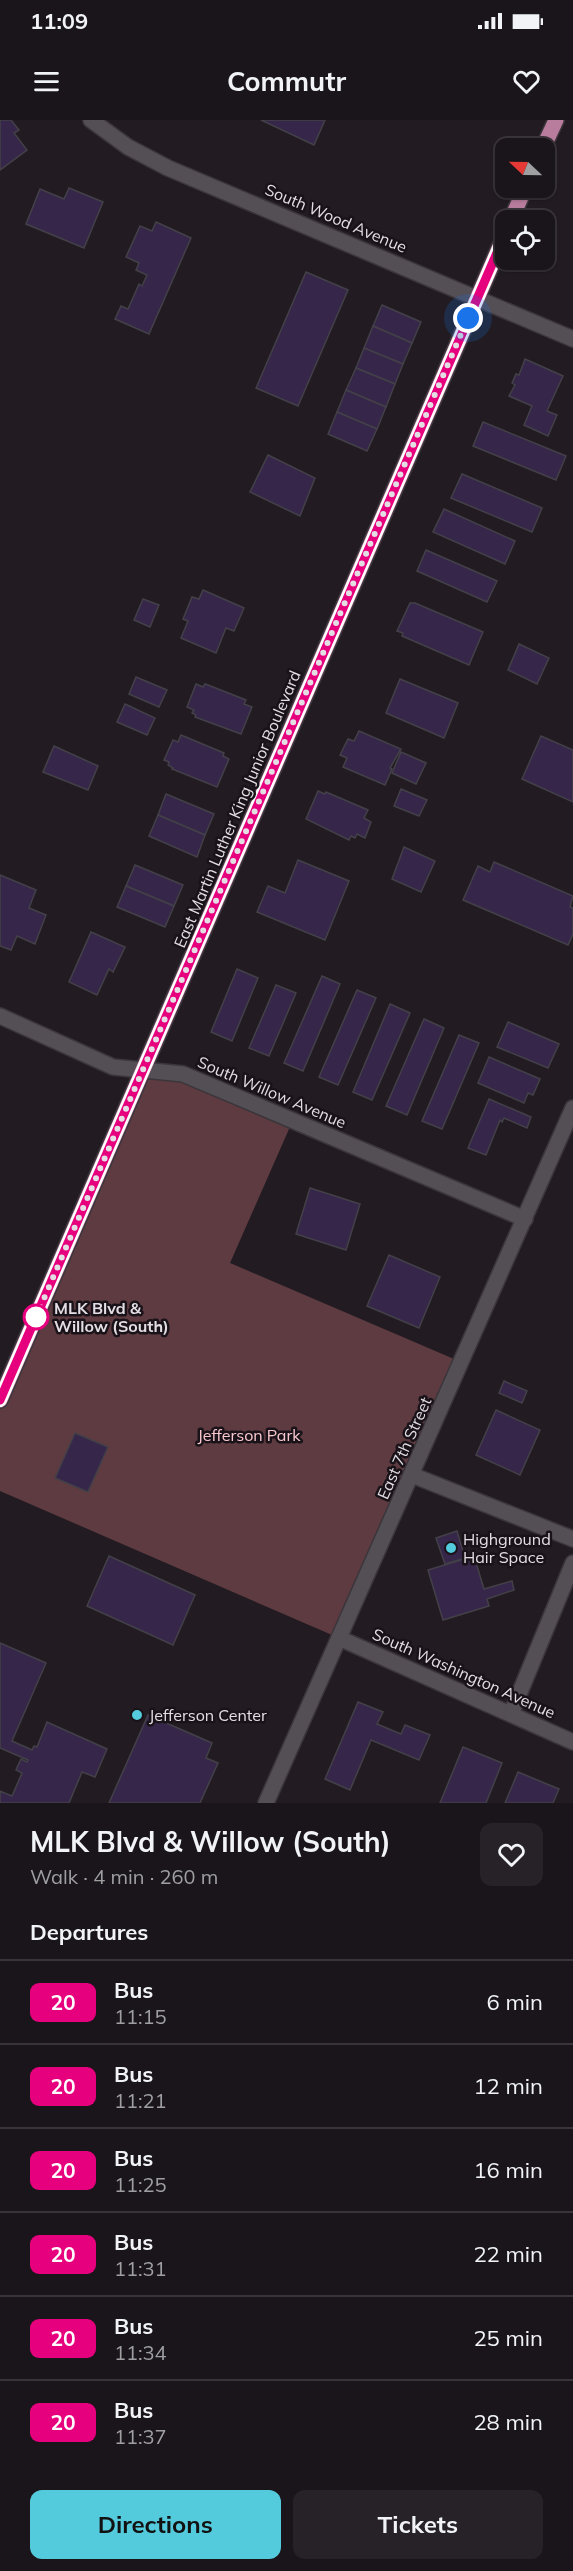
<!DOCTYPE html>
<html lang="en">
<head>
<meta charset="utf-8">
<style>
  body { margin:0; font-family:Mulish,sans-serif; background:#272227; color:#f1f3f6; height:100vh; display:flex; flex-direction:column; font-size:22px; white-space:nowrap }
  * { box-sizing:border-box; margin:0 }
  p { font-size:20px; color:#9f9fa2 }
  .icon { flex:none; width:33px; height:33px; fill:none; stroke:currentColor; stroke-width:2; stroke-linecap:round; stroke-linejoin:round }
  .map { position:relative; height:1683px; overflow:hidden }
  .drawer { display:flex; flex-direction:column; background:#1a151a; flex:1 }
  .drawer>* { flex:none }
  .badge { padding:0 12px; border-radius:9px; font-size:21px; line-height:39px }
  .needle { width:39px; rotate:292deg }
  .tools { position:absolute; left:495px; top:18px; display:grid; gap:12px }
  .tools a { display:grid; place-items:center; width:60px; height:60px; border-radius:12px; background:#1a151a; box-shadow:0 2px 4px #0004,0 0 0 2px #383439; font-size:30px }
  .you { position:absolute; width:30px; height:30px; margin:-15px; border:4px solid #fff; border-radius:50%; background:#1a73e8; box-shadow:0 0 0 9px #1a73e833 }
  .map>.badge { position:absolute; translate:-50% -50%; box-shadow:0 0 0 3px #fff }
  h2 { padding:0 30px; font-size:22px; line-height:54px }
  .round { display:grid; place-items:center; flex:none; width:63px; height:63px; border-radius:12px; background:#272227 }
  .head { display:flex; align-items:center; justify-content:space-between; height:102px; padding:0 30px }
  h1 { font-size:28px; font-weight:700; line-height:45px }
  .primary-button { display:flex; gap:12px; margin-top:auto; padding:12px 30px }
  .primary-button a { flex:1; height:69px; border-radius:12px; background:#54cadd; color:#111; font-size:24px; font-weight:700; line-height:69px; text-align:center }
  .primary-button a+a { background:#272227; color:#f1f3f6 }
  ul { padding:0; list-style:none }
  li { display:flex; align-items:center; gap:18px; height:84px; padding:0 30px; border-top:2px solid #383439 }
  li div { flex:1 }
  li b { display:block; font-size:22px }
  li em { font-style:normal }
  li .badge { min-width:66px; font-weight:700; text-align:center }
  .status { display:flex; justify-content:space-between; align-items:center; height:42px; padding:0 30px; background:#1a151a; direction:ltr }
  .status svg { height:16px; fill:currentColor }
  header { display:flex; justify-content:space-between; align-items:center; height:78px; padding:0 30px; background:#1a151a; font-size:27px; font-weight:700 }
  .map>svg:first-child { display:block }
  .green { fill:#5e3b40 }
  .building { fill:#36274a; stroke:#434048; stroke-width:1.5 }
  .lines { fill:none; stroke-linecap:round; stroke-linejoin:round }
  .minor-casing { stroke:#3b363b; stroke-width:18 }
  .major-casing { stroke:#3b363b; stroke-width:18 }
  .minor { stroke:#544e55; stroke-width:15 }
  .major { stroke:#b87c9c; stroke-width:15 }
  .line-casing { stroke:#fff; stroke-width:14 }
  .line { stroke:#e6007e; stroke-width:9 }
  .walk { stroke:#e3dee3; stroke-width:6; stroke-dasharray:0 10.8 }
  .stop-dot { fill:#fff; stroke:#e6007e; stroke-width:3 }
  .poi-dot { fill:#54cadd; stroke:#191319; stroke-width:2 }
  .labels { text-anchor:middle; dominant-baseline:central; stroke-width:5; stroke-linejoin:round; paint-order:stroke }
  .street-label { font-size:16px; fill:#e3dee3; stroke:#191319 }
  .stop-label { font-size:16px; font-weight:bold; fill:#e3dee3; stroke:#191319; text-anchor:start }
  .park-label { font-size:16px; fill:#fbc9cf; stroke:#191319 }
  .poi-label { font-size:16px; fill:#e3dee3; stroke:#191319; text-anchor:start }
</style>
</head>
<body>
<div class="status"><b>11:09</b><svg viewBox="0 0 49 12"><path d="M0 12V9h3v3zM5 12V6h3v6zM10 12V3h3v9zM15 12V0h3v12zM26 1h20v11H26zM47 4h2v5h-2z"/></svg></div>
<header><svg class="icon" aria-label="menu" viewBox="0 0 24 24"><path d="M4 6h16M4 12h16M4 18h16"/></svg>Commutr<svg class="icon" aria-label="heart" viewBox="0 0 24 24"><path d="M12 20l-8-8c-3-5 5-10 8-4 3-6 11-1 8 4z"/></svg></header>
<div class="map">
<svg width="573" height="1683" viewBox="0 0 573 1683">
  <rect width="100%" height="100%" fill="#221c22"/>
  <polygon class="green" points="144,950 183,954 293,1000 230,1143 461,1242 339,1518 0,1371 0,1280"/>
  <g class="building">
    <polygon points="0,0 11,0 19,10 14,13 27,30 0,50"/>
    <polygon points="261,0 325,0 314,25"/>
    <polygon points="69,68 103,82 84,128 26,104 40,69 64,79"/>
    <polygon points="156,102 191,118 149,214 115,199 121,186 128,189 139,164 142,166 147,155 136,150 139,143 126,137 140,106 152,111"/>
    <polygon points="306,152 348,170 298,286 256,268"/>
    <polygon points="382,185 421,202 412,223 373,206"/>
    <polygon points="373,206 412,223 403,244 364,228"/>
    <polygon points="364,228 403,244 395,264 356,248"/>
    <polygon points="525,239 563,256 547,291 557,295 548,316 524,305 532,286 509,276 515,265 512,263 516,254 519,255"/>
    <polygon points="356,248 395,264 386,287 346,270"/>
    <polygon points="346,270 386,287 377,309 337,292"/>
    <polygon points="337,292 377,309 367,331 328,314"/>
    <polygon points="483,302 566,336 556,360 473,326"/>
    <polygon points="268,335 315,358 300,396 250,372"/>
    <polygon points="462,354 542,388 532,412 451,378"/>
    <polygon points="444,389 515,421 505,444 433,412"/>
    <polygon points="426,430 497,461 487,482 417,451"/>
    <polygon points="203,470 244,488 234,511 226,508 216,533 181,518 188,501 183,499 192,477 199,479"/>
    <polygon points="143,479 159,485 150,507 134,500"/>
    <polygon points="410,483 415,483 483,512 469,545 402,516 403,513 397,511"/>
    <polygon points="519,524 549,538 537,564 508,550"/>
    <polygon points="136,557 167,570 159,587 129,574"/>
    <polygon points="400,559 458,583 444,618 386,593"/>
    <polygon points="196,564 203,567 205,564 208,565 246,580 244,584 252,587 241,614 195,597 196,595 192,593 194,590 187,587"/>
    <polygon points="125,584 155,598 147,615 117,602"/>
    <polygon points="359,611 401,629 390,648 392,649 385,665 343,647 347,638 340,635 348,619 354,621"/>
    <polygon points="181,615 224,633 223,636 229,639 217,667 172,649 173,648 168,645 169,642 164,640 173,620 178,622"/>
    <polygon points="541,616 573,630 573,682 522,659"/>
    <polygon points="54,626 98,646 88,670 43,652"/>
    <polygon points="401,632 426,643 416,664 392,653"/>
    <polygon points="401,669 427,680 419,696 394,686"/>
    <polygon points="318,671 325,674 326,672 368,690 364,698 371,702 365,718 357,714 355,718 351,716 349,720 306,699"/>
    <polygon points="166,674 214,694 205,715 158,695"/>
    <polygon points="158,695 205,715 197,737 149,716"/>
    <polygon points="404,727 435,741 421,772 392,759"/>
    <polygon points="298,740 349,761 325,820 257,792 268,766 285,773"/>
    <polygon points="494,742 573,776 570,787 573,788 573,814 568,825 463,780 478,746 490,752"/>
    <polygon points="135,745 183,765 174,786 126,766"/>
    <polygon points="0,755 36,770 29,788 46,795 35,824 17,816 11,830 0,826"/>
    <polygon points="126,766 174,786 165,807 117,787"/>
    <polygon points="91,812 125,827 113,852 109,849 97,875 69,862"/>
    <polygon points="237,849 258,858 232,921 211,912"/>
    <polygon points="322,856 340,864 303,951 284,943"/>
    <polygon points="276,865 296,873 269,936 249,928"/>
    <polygon points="357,870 376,878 338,965 319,957"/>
    <polygon points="390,884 410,893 372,980 353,972"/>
    <polygon points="424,899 444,908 407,995 386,986"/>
    <polygon points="508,902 559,924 548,948 497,927"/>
    <polygon points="459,915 479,923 442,1009 422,1001"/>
    <polygon points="489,937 540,959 533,975 528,973 524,983 478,963"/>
    <polygon points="489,979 531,997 527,1008 504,998 502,1002 500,1000 486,1035 468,1028"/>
    <polygon points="310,1068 360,1084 346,1130 296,1114"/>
    <polygon points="389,1135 440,1157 419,1208 367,1186"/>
    <polygon points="504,1261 527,1271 522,1283 499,1273"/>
    <polygon points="496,1290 540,1310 520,1355 476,1335"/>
    <polygon points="75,1313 108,1327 88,1372 55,1358"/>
    <polygon points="457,1411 465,1438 445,1444 436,1418"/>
    <polygon points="109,1436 195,1475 173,1525 87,1486"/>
    <polygon points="474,1436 484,1469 512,1461 514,1470 487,1479 489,1486 443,1500 428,1450"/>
    <polygon points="0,1523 46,1543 12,1621 32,1630 34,1626 37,1627 47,1602 107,1629 95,1657 82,1652 69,1683 0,1683 0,1671 12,1676 22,1653 16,1650 21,1639 27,1642 28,1640 0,1628"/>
    <polygon points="358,1582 383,1592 377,1604 401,1614 405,1605 430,1615 419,1640 371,1620 350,1670 325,1659"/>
    <polygon points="148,1595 212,1623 206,1638 218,1643 200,1683 109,1683"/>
    <polygon points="463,1627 502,1643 486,1683 440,1683"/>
    <polygon points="518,1652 559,1669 553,1683 505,1683"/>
  </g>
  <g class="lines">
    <defs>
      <g id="minor">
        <polyline points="91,0 128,27 168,48 573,219"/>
        <polyline points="0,896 113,947 183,954 525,1099"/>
        <polyline points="412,1355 573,1419"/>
        <polyline points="339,1518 573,1622"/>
        <polyline points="511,1594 573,1443"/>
        <polyline points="266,1683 573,988"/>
      </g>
      <g id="major">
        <polyline points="543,28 556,0"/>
        <polyline points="511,100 525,68"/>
        <polyline points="0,1280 506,112"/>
      </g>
    </defs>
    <use href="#minor" class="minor-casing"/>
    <use href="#major" class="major-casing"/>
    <use href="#minor" class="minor"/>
    <use href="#major" class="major"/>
  </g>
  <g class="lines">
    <defs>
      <polyline id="line" points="0,1280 506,112"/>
    </defs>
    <use href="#line" class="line-casing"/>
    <use href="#line" class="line"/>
    <polyline class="walk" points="36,1197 468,198"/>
  </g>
  <circle class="stop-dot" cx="36" cy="1197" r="12"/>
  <g class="poi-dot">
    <circle cx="451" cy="1428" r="6"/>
    <circle cx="137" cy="1595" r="6"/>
  </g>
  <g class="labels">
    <g class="street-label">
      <text transform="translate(336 98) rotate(23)">South Wood Avenue</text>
      <text transform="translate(237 689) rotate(-67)">East Martin Luther King Junior Boulevard</text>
      <text transform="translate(272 972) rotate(23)">South Willow Avenue</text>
      <text transform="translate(404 1328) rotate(-66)">East 7th Street</text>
      <text transform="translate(464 1553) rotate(24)">South Washington Avenue</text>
    </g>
    <g class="stop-label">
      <text x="54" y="1188">MLK Blvd &amp;<tspan x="54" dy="18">Willow (South)</tspan></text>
    </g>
    <g class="park-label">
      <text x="249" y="1315">Jefferson Park</text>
    </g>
    <g class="poi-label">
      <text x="463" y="1419">Highground<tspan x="463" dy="18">Hair Space</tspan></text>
      <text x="149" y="1595">Jefferson Center</text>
    </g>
  </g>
</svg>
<div class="tools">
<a><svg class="needle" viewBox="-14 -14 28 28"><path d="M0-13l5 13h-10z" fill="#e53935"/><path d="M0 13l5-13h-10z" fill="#9f9fa2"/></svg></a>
<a><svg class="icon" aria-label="locate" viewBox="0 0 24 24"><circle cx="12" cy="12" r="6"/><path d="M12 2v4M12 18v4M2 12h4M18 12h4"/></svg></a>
</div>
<div class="you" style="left:468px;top:198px"></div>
</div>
<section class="drawer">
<div class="head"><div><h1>MLK Blvd &amp; Willow (South)</h1><p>Walk · 4 min · 260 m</p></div><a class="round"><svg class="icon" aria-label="heart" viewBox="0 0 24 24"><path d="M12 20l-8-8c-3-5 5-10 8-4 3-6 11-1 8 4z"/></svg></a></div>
<h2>Departures</h2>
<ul>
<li><span class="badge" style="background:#e6007e;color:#fff">20</span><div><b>Bus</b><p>11:15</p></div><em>6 min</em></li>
<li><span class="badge" style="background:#e6007e;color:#fff">20</span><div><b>Bus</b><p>11:21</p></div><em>12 min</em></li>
<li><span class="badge" style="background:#e6007e;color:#fff">20</span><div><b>Bus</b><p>11:25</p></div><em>16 min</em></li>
<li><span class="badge" style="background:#e6007e;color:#fff">20</span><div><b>Bus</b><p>11:31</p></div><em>22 min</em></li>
<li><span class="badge" style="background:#e6007e;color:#fff">20</span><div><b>Bus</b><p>11:34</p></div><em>25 min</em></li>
<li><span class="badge" style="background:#e6007e;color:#fff">20</span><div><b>Bus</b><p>11:37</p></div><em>28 min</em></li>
</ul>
<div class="primary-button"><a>Directions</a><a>Tickets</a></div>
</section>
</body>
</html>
